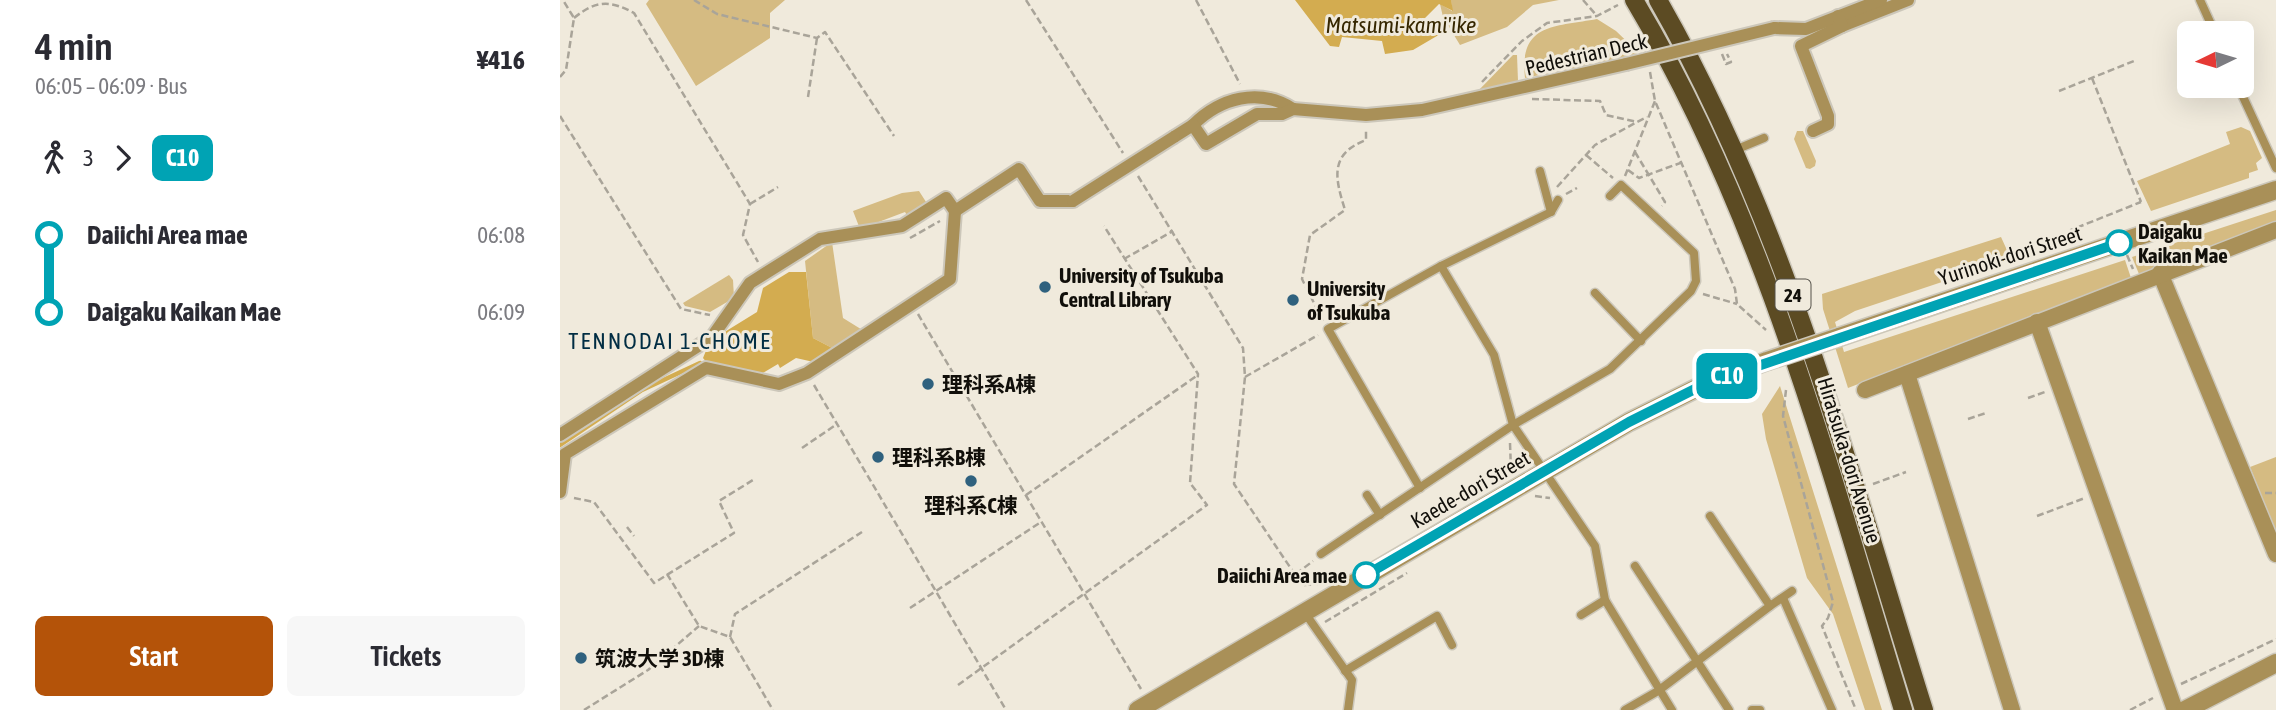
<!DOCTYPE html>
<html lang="en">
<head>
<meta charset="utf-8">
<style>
  body { margin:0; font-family:"Asap Condensed","Noto Sans JP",sans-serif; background:#f7f7f7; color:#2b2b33; height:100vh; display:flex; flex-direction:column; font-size:26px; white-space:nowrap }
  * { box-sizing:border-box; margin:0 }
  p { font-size:23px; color:#7c7c81 }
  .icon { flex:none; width:38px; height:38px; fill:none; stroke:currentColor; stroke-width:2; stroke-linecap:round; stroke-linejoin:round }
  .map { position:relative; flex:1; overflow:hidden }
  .panel { display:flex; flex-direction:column; background:#fff; width:560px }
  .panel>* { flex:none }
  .badge { padding:0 14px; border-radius:10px; font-size:24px; line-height:46px }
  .needle { width:46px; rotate:265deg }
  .tools { position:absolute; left:1617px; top:21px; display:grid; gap:14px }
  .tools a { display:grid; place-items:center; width:77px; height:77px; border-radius:10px; background:#fff; box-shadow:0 7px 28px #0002; font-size:35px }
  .map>.badge { position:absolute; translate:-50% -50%; box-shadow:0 0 0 4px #fff }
  .legs { display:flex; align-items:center; gap:10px; height:77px; padding:0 35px; font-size:23px }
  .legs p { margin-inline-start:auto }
  .overview { display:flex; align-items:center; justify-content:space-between; height:119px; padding:0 35px }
  h1 { font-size:38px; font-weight:600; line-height:52px }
  .action { display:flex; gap:14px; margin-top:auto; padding:14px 35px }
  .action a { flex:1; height:80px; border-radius:10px; background:#b45309; color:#fff; font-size:28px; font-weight:600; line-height:80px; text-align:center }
  .action a+a { background:#f7f7f7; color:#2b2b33 }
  ul { padding:0 35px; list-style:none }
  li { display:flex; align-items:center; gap:24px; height:77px; font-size:26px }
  li i { display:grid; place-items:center; width:10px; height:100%; margin:0 9px; background:currentColor }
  li i::after { content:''; width:18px; height:18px; margin:-9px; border:5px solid; border-radius:50%; background:#fff }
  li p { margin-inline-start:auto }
  li:first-child i { background:linear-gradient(#0000 50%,currentColor 0) }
  li:last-child i { background:linear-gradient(currentColor 50%,#0000 0) }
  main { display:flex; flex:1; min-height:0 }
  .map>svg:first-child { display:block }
  .green { fill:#d5bb82 }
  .water { fill:#d3ac50 }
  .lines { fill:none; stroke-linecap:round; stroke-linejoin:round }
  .stream { stroke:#d3ac50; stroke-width:4.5 }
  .service-casing { stroke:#ccc7ba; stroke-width:11 }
  .pedestrian-casing { stroke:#ccc7ba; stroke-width:16 }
  .minor-casing { stroke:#ccc7ba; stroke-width:19 }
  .tertiary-casing { stroke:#ccc7ba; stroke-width:21 }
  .primary-casing { stroke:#ccc7ba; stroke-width:21 }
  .path { stroke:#a9a499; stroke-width:2.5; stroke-dasharray:7 3.5; stroke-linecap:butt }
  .service { stroke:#a99058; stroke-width:8 }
  .pedestrian { stroke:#a99058; stroke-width:12 }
  .minor { stroke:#a99058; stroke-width:16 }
  .tertiary { stroke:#a99058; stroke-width:18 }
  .primary { stroke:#5c4b23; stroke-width:18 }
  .pedestrian-bridge-casing { stroke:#ccc7ba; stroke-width:16; stroke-linecap:butt }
  .tertiary-bridge-casing { stroke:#ccc7ba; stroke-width:21; stroke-linecap:butt }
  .path-bridge { stroke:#a9a499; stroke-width:2.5; stroke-dasharray:7 3.5; stroke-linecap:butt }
  .pedestrian-bridge { stroke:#a99058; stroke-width:12 }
  .tertiary-bridge { stroke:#a99058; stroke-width:18 }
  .line-1-casing { stroke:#fff; stroke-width:16 }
  .line-1 { stroke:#00a3b4; stroke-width:10 }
  .stop-1-dot { fill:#fff; stroke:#00a3b4; stroke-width:3.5 }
  .poi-dot { fill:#2f617e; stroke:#f0eadc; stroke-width:2.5 }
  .labels { text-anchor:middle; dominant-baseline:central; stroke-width:6; stroke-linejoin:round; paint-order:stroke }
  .shield { fill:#f0eadc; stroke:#545149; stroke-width:2 }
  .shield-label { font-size:19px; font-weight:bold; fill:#110f0a }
  .street-label { font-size:21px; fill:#110f0a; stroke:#f0eadc }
  .stop-label { font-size:21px; font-weight:bold; fill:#110f0a; stroke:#f0eadc; text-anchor:start }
  .poi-label { font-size:21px; font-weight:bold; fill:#110f0a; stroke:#f0eadc; text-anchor:start }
  .water-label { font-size:23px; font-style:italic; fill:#362700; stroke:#f0eadc }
  .neighbourhood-label { font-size:23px; letter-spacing:2px; fill:#012d43; stroke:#f0eadc }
</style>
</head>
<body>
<main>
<section class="panel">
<div class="overview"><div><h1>4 min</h1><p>06:05 – 06:09 · Bus</p></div><b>¥416</b></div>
<div class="legs"><svg class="icon" aria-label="walk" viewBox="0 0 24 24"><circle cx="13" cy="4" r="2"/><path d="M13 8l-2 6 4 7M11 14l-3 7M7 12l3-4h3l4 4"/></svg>3<svg class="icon" aria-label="forward" viewBox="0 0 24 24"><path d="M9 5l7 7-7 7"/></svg><b class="badge" style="background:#00a3b4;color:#fff">C10</b></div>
<ul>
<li><i style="color:#00a3b4"></i><b>Daiichi Area mae</b><p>06:08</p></li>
<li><i style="color:#00a3b4"></i><b>Daigaku Kaikan Mae</b><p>06:09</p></li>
</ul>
<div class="action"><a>Start</a><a>Tickets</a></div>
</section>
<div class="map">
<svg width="1716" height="710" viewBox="0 0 1716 710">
  <rect width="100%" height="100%" fill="#f0eadc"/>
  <g class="green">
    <polygon points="89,0 225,0 210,13 210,38 136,86 86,4"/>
    <polygon points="891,0 999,0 973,5 947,27 900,45 883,17 880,4 892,11"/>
    <path d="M1037 19 1056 31 1080 54 965 78C959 23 994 27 1037 19Z"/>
    <polygon points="953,55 957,55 958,81 917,92"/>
    <polygon points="1681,127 1690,131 1702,158 1696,163 1698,170 1689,173 1689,178 1591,211 1577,181 1670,144 1666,132"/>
    <polygon points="1237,131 1243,131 1256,161 1255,166 1250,169 1246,168 1234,139"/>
    <polygon points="359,191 368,205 348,217 345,212 300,229 293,211 342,193"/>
    <polygon points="1716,210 1716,223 1579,274 1572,257"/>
    <polygon points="1441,237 1451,259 1295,311 1275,322 1284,352 1565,260 1571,278 1288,388 1263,309 1262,294"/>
    <polygon points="272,242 283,318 304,331 276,350 253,338 245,261"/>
    <polygon points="169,275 173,280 174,298 150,312 125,306 123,303"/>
    <polygon points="1220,386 1322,710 1305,710 1273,614 1247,578 1206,439 1202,414"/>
    <polygon points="1716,457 1716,533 1690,467"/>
  </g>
  <g class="water">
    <polygon points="735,0 891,0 893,11 879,4 864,19 882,33 853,50 825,54 822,41 782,37 779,47 770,46"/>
    <polygon points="229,272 246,272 253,338 276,350 258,363 236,358 220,368 218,364 201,374 148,364 143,358 150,341 197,312 203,288"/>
  </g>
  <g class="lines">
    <polyline class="stream" points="0,445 82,390 140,363"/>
    <defs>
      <g id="service">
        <polyline points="1640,0 1655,33"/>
        <polyline points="1678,86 1716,168"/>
        <polyline points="1175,150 1204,138"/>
        <polyline points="980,171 991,212"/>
        <polyline points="1050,196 1061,185 1134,253 1136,281 1131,291 1050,369 953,425 1035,546 1045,600 1112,710"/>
        <polyline points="1035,293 1081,341"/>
        <polyline points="860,488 768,329 881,266 991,212 998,200"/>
        <polyline points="807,495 820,515"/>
        <polyline points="761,554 953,425 934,355 881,266"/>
        <polyline points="1075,566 1169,710"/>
        <polyline points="1223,598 1272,710"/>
        <polyline points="1210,606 1232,591"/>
        <polyline points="745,613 792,680 788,710"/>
        <polyline points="1021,615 1045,600"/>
        <polyline points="785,671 877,616 892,645"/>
        <polyline points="1065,710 1098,691 1210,606 1150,516"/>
        <polyline points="1192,710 1200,710"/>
      </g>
      <g id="pedestrian">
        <polyline points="1282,26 1348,0"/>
        <polyline points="1214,28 1246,29 1321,0"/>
        <path d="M633 125C660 98 699 87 733 109"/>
        <polyline points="1253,131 1268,124 1268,116 1241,46 1282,26 1278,16"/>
        <polyline points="614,137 633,125 646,144 697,114 722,114 733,109 806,115 862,110 1066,64"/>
        <polyline points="0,435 152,337 190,283 260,239 342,226 386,198 395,211 459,169 480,201 513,201"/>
        <polyline points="0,492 5,454 146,368 219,384 247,373 390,279 395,211"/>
      </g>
      <g id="minor">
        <polyline points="1600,273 1716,554"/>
        <polyline points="1477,322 1615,710"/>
        <polyline points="1347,374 1452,710"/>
        <polyline points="1305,390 1716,230"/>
      </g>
      <g id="tertiary">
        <polyline points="1279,337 1716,190"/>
        <polyline points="578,710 1069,422 1145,384 1207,361"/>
        <polyline points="1625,710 1716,663"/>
      </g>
      <g id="primary">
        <path d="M1074 0C1205 219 1269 468 1343 710"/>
        <path d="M1098 0C1225 221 1288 468 1364 710"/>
      </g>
    </defs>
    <use href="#service" class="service-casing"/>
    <use href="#pedestrian" class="pedestrian-casing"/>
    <use href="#minor" class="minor-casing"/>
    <use href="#tertiary" class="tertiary-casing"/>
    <use href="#primary" class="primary-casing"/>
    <g class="path">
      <polyline points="134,0 157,14 257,38 265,32 334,136"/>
      <polyline points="466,0 563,153"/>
      <polyline points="636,0 680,84"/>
      <polyline points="1023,0 1037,16"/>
      <path d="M14 18C36 0 50 0 74 13L190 204 183 235 198 262"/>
      <polyline points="1162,54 1166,64 1171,62 1167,54"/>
      <polyline points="1090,72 1095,101 1175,289 1177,304 1206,330"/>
      <polyline points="0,77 6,70 14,18 3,0"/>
      <polyline points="1532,78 1560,149"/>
      <polyline points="922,82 962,41 987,23 1037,16 1058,5"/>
      <polyline points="1499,91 1574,61"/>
      <polyline points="248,97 257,38"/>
      <polyline points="972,99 1040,101 1046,115 1077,122 1087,117"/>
      <polyline points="0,116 121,309 150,315"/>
      <polyline points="1075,152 1105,202 1102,206"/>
      <polyline points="1026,155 1053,178"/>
      <polyline points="1068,170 1079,178 1123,162"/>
      <polyline points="578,176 683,348 685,377 674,484 742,585 759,584"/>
      <polyline points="1065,176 1095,101"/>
      <polyline points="997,187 1035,145 1077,122"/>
      <polyline points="1006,194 1017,188"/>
      <polyline points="190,204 218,187"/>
      <polyline points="350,238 380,221"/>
      <polyline points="1507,244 1511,230 1581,202"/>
      <polyline points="1567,255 1573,269"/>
      <polyline points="564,259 613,231"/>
      <polyline points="1143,294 1177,304"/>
      <polyline points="358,314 581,689"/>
      <path d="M763 321 742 279 750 235 785 210C775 178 769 154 806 140V129"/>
      <polyline points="685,377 758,335"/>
      <polyline points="254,385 446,710"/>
      <polyline points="1226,390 1223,416 1273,602 1268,618 1262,626 1296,710"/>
      <polyline points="1468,398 1485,392"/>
      <polyline points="1408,419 1426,413"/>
      <polyline points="242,448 277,424"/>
      <polyline points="932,481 951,470 950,443"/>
      <polyline points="1313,484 1346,472"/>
      <polyline points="1705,493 1716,493"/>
      <polyline points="466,495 638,375"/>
      <polyline points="975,496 990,498"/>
      <polyline points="14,498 34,502 94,583 174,533 159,501 193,480"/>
      <polyline points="1477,516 1525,498"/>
      <polyline points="67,527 74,536"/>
      <polyline points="107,574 139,626 170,637 213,710"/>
      <polyline points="736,574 753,561"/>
      <polyline points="350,608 481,522"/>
      <polyline points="765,622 847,573"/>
      <polyline points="170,637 175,614 302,532"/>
      <polyline points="1621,684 1716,639"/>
      <polyline points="398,685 647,505 630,483 638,374 544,226"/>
      <polyline points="24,710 88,670 139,626"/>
      <polyline points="1570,710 1593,698"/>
    </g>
    <use href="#service" class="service"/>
    <use href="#pedestrian" class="pedestrian"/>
    <use href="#minor" class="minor"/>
    <use href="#tertiary" class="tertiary"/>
    <use href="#primary" class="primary"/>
    <defs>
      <g id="pedestrian-bridge">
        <polyline points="1066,64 1214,28"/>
        <polyline points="513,201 614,137"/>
      </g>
      <polyline id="tertiary-bridge" points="1207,361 1279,337"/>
    </defs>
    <use href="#pedestrian-bridge" class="pedestrian-bridge-casing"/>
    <use href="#tertiary-bridge" class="tertiary-bridge-casing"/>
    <polyline class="path-bridge" points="1560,149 1581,202"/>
    <use href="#pedestrian-bridge" class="pedestrian-bridge"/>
    <use href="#tertiary-bridge" class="tertiary-bridge"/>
  </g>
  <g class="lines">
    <defs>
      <polyline id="line-1" points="806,575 1069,422 1145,384 1559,243"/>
    </defs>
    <use href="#line-1" class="line-1-casing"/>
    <use href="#line-1" class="line-1"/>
  </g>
  <g class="stop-1-dot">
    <circle cx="1559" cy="243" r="12"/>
    <circle cx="806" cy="575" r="12"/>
  </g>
  <g class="poi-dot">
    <circle cx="485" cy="287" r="7"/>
    <circle cx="733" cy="300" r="7"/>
    <circle cx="368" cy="384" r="7"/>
    <circle cx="318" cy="457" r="7"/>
    <circle cx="411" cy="481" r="7"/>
    <circle cx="21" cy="658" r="7"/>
  </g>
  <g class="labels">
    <rect class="shield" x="1215.5" y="279.5" width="35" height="31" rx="5"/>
    <g class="shield-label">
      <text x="1233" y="295">24</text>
    </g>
    <g class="street-label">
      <text transform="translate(1026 54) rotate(-13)">Pedestrian Deck</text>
      <text transform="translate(1450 255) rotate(-18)">Yurinoki-dori Street</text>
      <text transform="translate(1290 460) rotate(73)">Hiratsuka-dori Avenue</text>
      <text transform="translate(910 489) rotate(-30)">Kaede-dori Street</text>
    </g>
    <g class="stop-label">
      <text x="1578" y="231">Daigaku<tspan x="1578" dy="24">Kaikan Mae</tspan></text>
      <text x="787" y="575" text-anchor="end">Daiichi Area mae</text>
    </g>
    <g class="poi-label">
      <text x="499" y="275">University of Tsukuba<tspan x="499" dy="24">Central Library</tspan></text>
      <text x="747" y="288">University<tspan x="747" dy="24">of Tsukuba</tspan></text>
      <text x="382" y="384">理科系A棟</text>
      <text x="332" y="457">理科系B棟</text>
      <text x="411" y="505" text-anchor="middle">理科系C棟</text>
      <text x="35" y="658">筑波大学 3D棟</text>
    </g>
    <g class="water-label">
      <text x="841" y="25">Matsumi-kami'ike</text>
    </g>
    <g class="neighbourhood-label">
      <text x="110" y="341">TENNODAI 1-CHOME</text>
    </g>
  </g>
</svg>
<div class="tools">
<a><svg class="needle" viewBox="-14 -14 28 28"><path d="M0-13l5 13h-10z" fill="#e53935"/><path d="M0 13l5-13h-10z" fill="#7c7c81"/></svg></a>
</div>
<b class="badge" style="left:1167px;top:376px;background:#00a3b4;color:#fff">C10</b>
</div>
</main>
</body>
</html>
